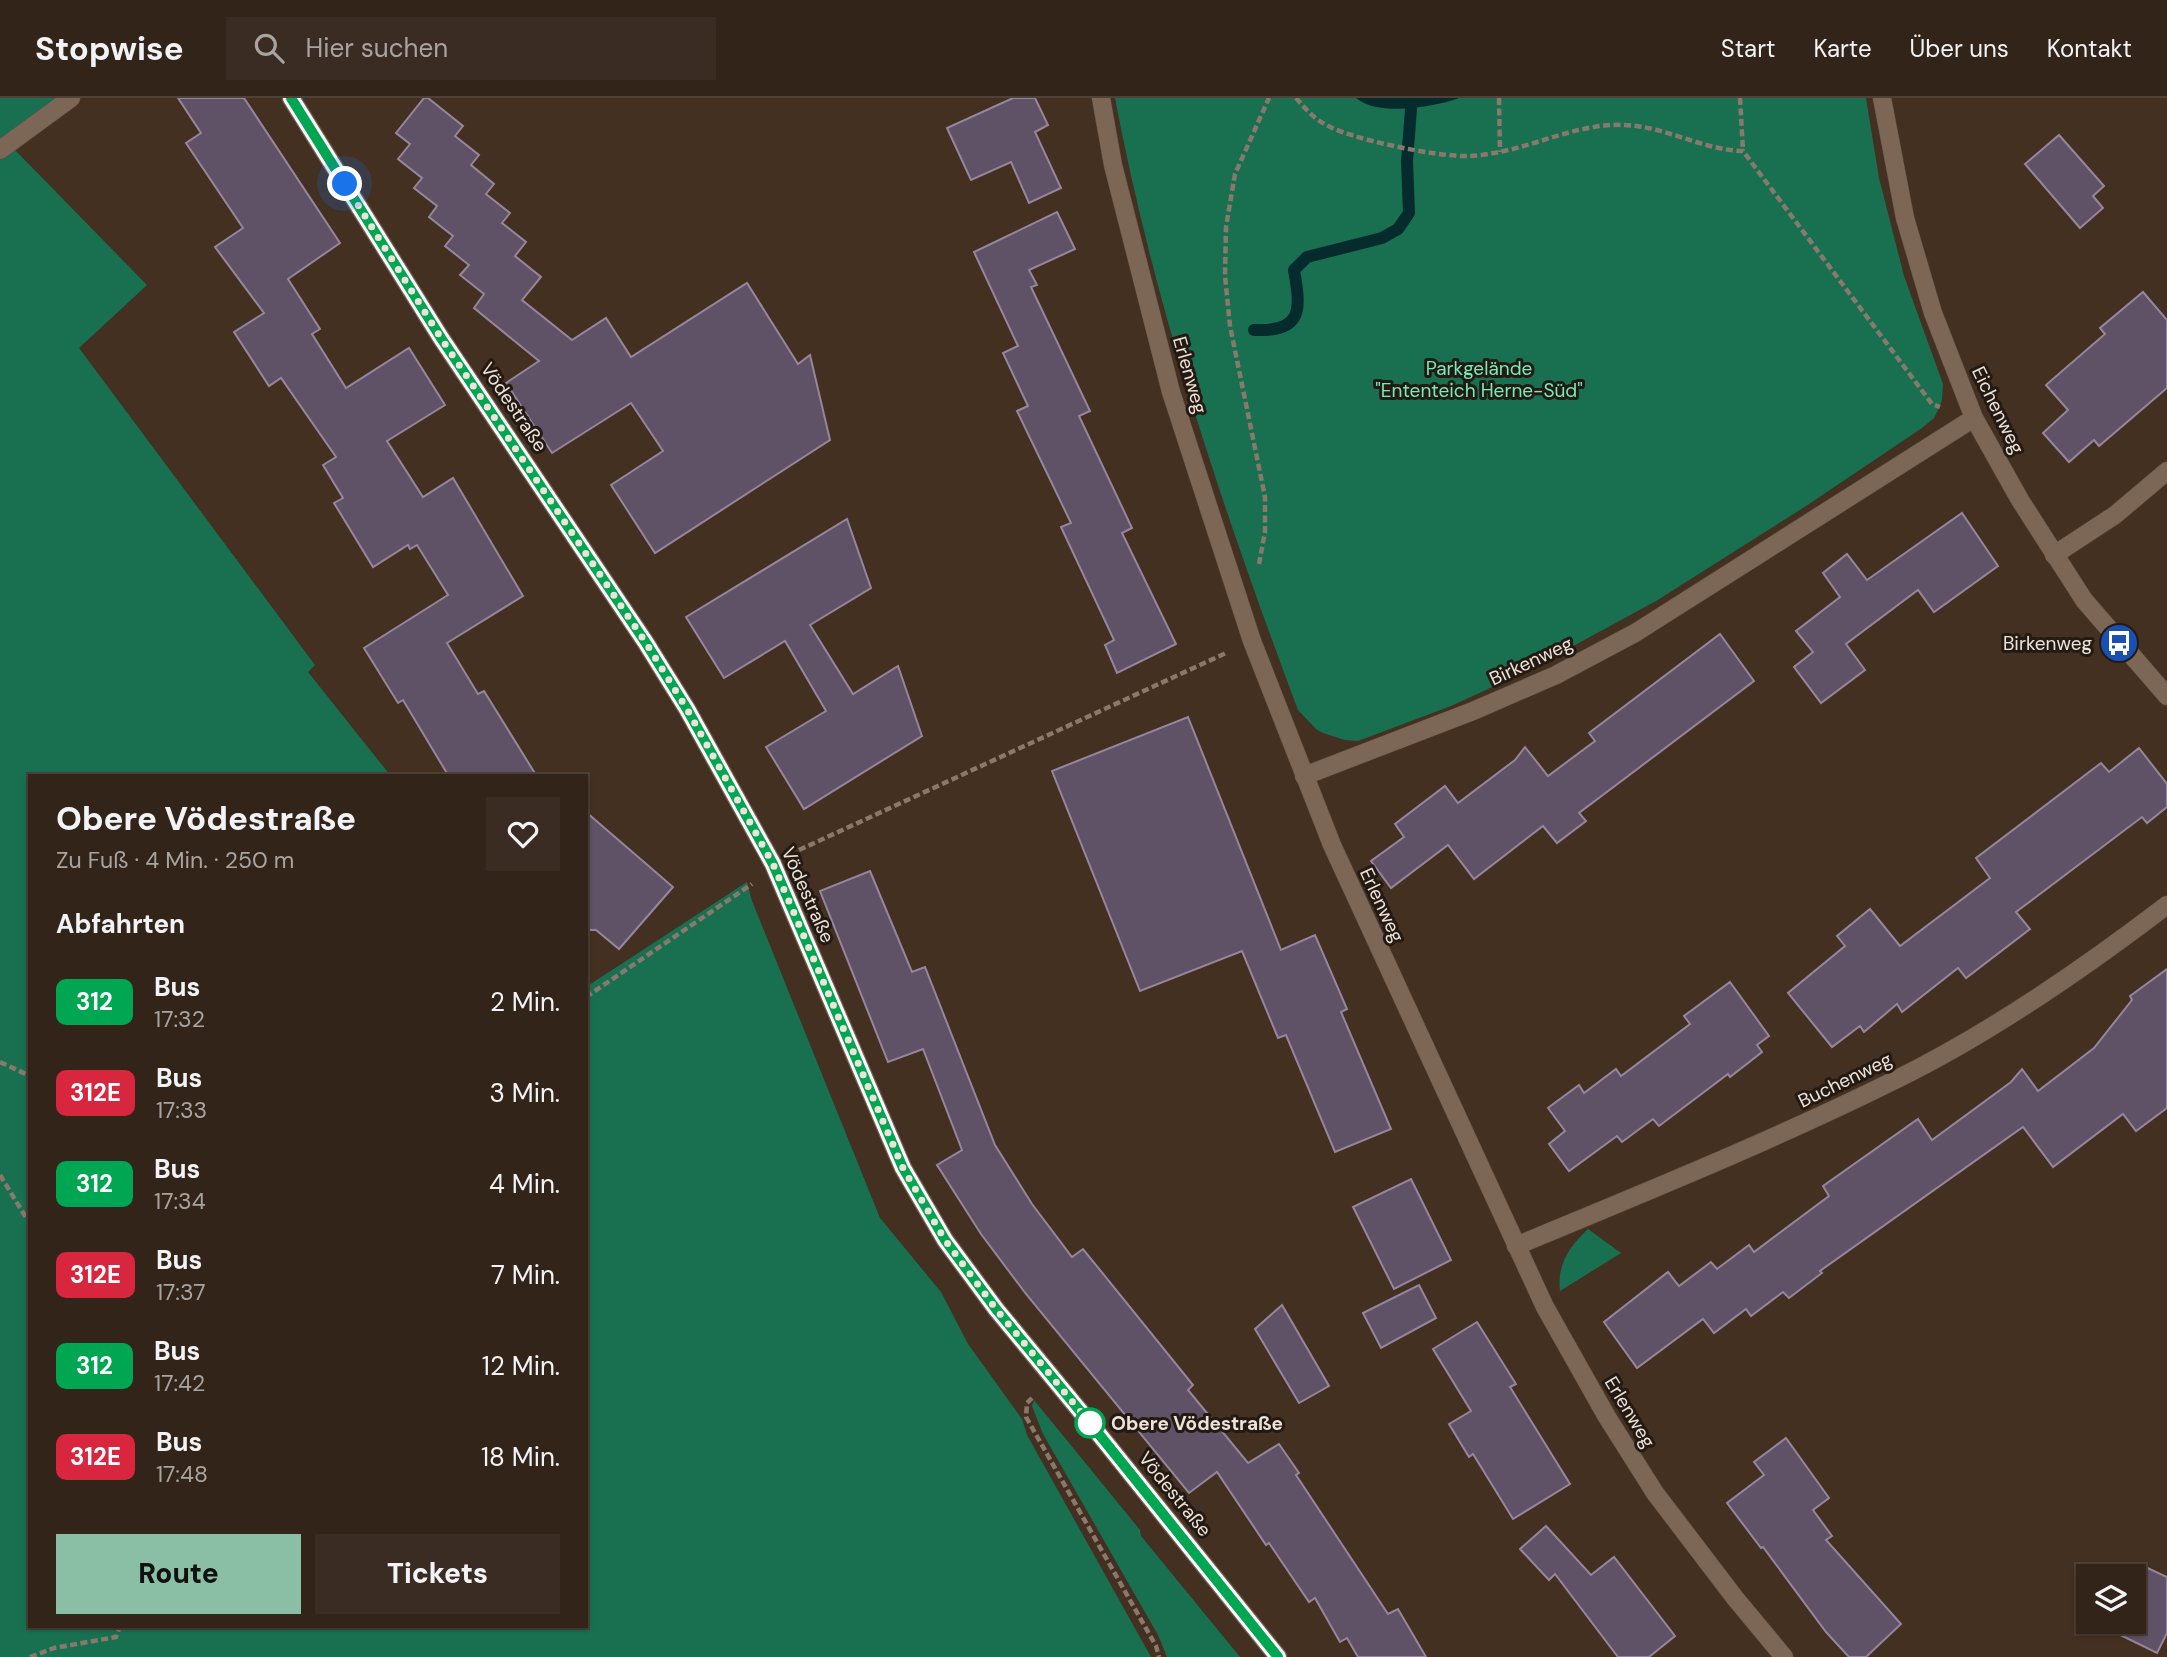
<!DOCTYPE html>
<html lang="de">
<head>
<meta charset="utf-8">
<style>
  body { margin:0; font-family:"DM Sans",sans-serif; background:#3a2c22; color:#f1f3f6; height:100vh; display:flex; flex-direction:column; font-size:26px; white-space:nowrap }
  * { box-sizing:border-box; margin:0 }
  p { font-size:23px; color:#a8a4a2 }
  .icon { flex:none; width:38px; height:38px; fill:none; stroke:currentColor; stroke-width:2; stroke-linecap:round; stroke-linejoin:round }
  .map { position:relative; flex:1; overflow:hidden }
  .details { position:absolute; left:28px; top:676px; width:560px; height:854px; display:flex; flex-direction:column; background:#322419; border-radius:0px; box-shadow:0 2px 5px #0004,0 0 0 2px #4d4138 }
  .details>* { flex:none }
  .badge { padding:0 14px; border-radius:10px; font-size:24px; line-height:46px }
  .controls { position:absolute; left:2076px; top:1466px; display:grid; gap:14px }
  .controls a { display:grid; place-items:center; width:70px; height:70px; border-radius:0px; background:#322419; box-shadow:0 2px 5px #0004,0 0 0 2px #4d4138; font-size:35px }
  .you { position:absolute; width:35px; height:35px; margin:-18px; border:5px solid #fff; border-radius:50%; background:#1a73e8; box-shadow:0 0 0 10px #1a73e833 }
  .map>.badge { position:absolute; translate:-50% -50%; box-shadow:0 0 0 4px #fff }
  h2 { padding:0 28px; font-size:26px; line-height:63px }
  .round { display:grid; place-items:center; flex:none; width:74px; height:74px; border-radius:0px; background:#3a2c22 }
  .head { display:flex; align-items:center; justify-content:space-between; height:119px; padding:0 28px }
  h1 { font-size:33px; font-weight:800; line-height:52px }
  .button { display:flex; gap:14px; margin-top:auto; padding:14px 28px }
  .button a { flex:1; height:80px; border-radius:0px; background:#8abfa5; color:#111; font-size:28px; font-weight:800; line-height:80px; text-align:center }
  .button a+a { background:#3a2c22; color:#f1f3f6 }
  ul { padding:0; list-style:none }
  li { display:flex; align-items:center; gap:21px; height:91px; padding:0 28px }
  li div { flex:1 }
  li b { display:block; font-size:26px }
  li em { font-style:normal }
  li .badge { min-width:77px; font-weight:700; text-align:center }
  header { display:flex; align-items:center; gap:42px; box-sizing:border-box; height:98px; padding:0 35px; background:#322419; border-bottom:2px solid #4d4138 }
  header strong { font-size:33px }
  nav { display:flex; gap:38px; margin-inline-start:auto; font-size:24px }
  .search { width:490px; height:63px; background:#3a2c22; display:flex; align-items:center; gap:18px; box-sizing:border-box; padding:0 24px; border-radius:0px; color:#a8a4a2; font-size:26px }
  .map>svg:first-child { display:block }
  .green { fill:#187051 }
  .water { fill:#062b2c }
  .lines { fill:none; stroke-linecap:round; stroke-linejoin:round }
  .stream { stroke:#062b2c; stroke-width:12 }
  .building { fill:#5f5166; stroke:#95869d; stroke-width:2 }
  .lane-casing { stroke:#5c4d3f; stroke-width:19 }
  .street-casing { stroke:#5c4d3f; stroke-width:19 }
  .path { stroke:#89796c; stroke-width:4.5; stroke-dasharray:7 3.5; stroke-linecap:butt }
  .lane { stroke:#7c6656; stroke-width:18 }
  .street { stroke:#7c6656; stroke-width:18 }
  .line-casing { stroke:#fff; stroke-width:16 }
  .line { stroke:#00a651; stroke-width:10 }
  .walk { stroke:#efe3d9; stroke-width:7; stroke-dasharray:0 12.6 }
  .stop-dot { fill:#fff; stroke:#00a651; stroke-width:3.5 }
  .labels { text-anchor:middle; dominant-baseline:central; stroke-width:6; stroke-linejoin:round; paint-order:stroke }
  .park-label { font-size:19px; fill:#76ecba; stroke:#231a14 }
  .street-label { font-size:19px; fill:#efe3d9; stroke:#231a14 }
  .poi-label { font-size:19px; fill:#efe3d9; stroke:#231a14; text-anchor:end }
  .stop-label { font-size:19px; font-weight:bold; fill:#efe3d9; stroke:#231a14; text-anchor:start }
</style>
</head>
<body>
<header>
<strong>Stopwise</strong>
<div class="search"><svg class="icon" aria-label="search" viewBox="0 0 24 24"><circle cx="10" cy="10" r="6"/><path d="M15 15l6 6"/></svg>Hier suchen</div>
<nav><a>Start</a><a>Karte</a><a>Über uns</a><a>Kontakt</a></nav>
</header>
<div class="map">
<svg width="2167" height="1559" viewBox="0 0 2167 1559">
  <rect width="100%" height="100%" fill="#433021"/>
  <g class="green">
    <polygon points="0,0 62,0 0,46"/>
    <path d="M1115 0H1866L1879 80 1904 178 1943 286 1942 302 1939 310 1934 320 1922 330 1806 408 1656 503 1529 572 1451 608 1358 643 1345 642 1323 635 1316 631 1298 612C1223 412 1155 211 1115 0Z"/>
    <polygon points="13,50 147,187 79,250 315,567 308,574 390,677 30,677 30,1528 586,1528 586,889 747,784 752,803 880,1120 941,1194 968,1246 1022,1321 1027,1337 1151,1559 0,1559 0,59"/>
    <path d="M1588 1131 1621 1155 1560 1193C1557 1166 1569 1149 1588 1131Z"/>
    <polygon points="1034,1302 1140,1432 1141,1438 1240,1559 1167,1559 1158,1537 1043,1336 1032,1308"/>
  </g>
  <path class="water" d="M1356 0H1459C1434 9 1379 19 1356 0Z"/>
  <g class="lines">
    <path class="stream" d="M1254 232C1303 234 1301 212 1294 172L1307 159 1382 140 1398 131 1409 115 1407 63 1411 11"/>
  </g>
  <g class="building">
    <polygon points="178,0 244,0 340,145 288,181 320,231 312,236 346,290 409,250 445,307 387,343 423,399 453,380 523,498 447,545 478,596 484,593 536,677 448,677 403,602 398,605 364,550 448,497 417,447 410,451 408,447 373,469 334,405 343,400 323,367 336,359 281,280 269,288 234,234 264,215 215,149 243,130 186,45 201,35"/>
    <polygon points="424,0 428,0 463,28 455,38 479,57 471,67 494,86 486,96 510,115 502,125 526,144 515,158 541,179 522,202 572,242 606,220 631,259 747,185 798,266 810,257 830,342 655,455 611,387 663,353 631,305 552,355 506,285 539,263 474,210 484,196 460,177 469,167 445,148 453,138 429,119 437,108 414,90 422,80 398,61 410,46 396,35"/>
    <polygon points="1013,0 1035,0 1048,27 1035,34 1061,90 1029,105 1011,64 971,82 947,30"/>
    <polygon points="2059,37 2104,88 2093,98 2103,110 2080,130 2025,66"/>
    <polygon points="1057,114 1075,151 1029,172 1037,187 1031,189 1090,313 1079,318 1132,430 1122,435 1176,546 1117,575 1105,547 1114,542 1061,429 1071,425 1017,313 1028,308 1003,255 1018,248 974,154"/>
    <polygon points="2143,194 2167,222 2167,290 2099,348 2094,342 2069,364 2043,335 2068,312 2046,287 2105,236 2100,230"/>
    <polygon points="1962,415 1998,468 1934,514 1918,492 1846,546 1865,572 1821,605 1794,569 1813,554 1796,533 1840,499 1823,475 1847,456 1867,482"/>
    <polygon points="847,421 871,490 810,527 853,596 898,568 922,638 804,711 766,649 826,613 785,543 724,580 686,519"/>
    <polygon points="1720,536 1754,583 1579,715 1586,723 1557,745 1543,728 1474,781 1448,747 1391,790 1371,763 1404,739 1395,726 1445,688 1458,705 1515,662 1525,649 1548,678 1595,643 1589,635"/>
    <polygon points="1188,619 1281,852 1315,837 1347,911 1341,914 1391,1031 1335,1054 1286,937 1278,940 1242,853 1140,893 1052,673"/>
    <polygon points="2139,650 2167,686 2167,709 2147,725 2142,719 2016,814 2030,831 1966,880 1958,870 1902,914 1897,906 1864,934 1860,928 1832,949 1788,895 1845,848 1837,838 1870,811 1900,848 1990,780 1976,760 2101,665 2109,674"/>
    <polygon points="586,714 673,789 619,851 596,832 586,832"/>
    <polygon points="870,773 912,874 925,869 995,1047 1032,1106 1072,1159 1083,1151 1193,1287 1188,1292 1248,1365 1279,1346 1299,1375 1296,1377 1388,1516 1398,1511 1426,1559 1358,1559 1347,1540 1340,1544 1315,1500 1309,1504 1269,1445 1266,1447 1217,1374 1189,1395 1026,1196 981,1136 937,1067 962,1052 923,951 888,964 820,793"/>
    <polygon points="2167,871 2167,1010 2136,1033 2123,1016 2053,1069 2023,1029 1820,1173 1822,1175 1789,1200 1783,1194 1751,1218 1746,1211 1714,1235 1703,1221 1637,1270 1604,1224 1668,1174 1679,1188 1711,1164 1717,1171 1749,1147 1754,1154 1829,1098 1823,1088 1918,1021 1932,1042 2011,984 2022,971 2038,993 2094,950 2132,902 2130,898"/>
    <polygon points="1730,884 1769,938 1757,947 1762,954 1730,979 1728,976 1659,1028 1653,1021 1622,1044 1617,1038 1569,1073 1549,1046 1565,1033 1548,1010 1579,987 1584,995 1616,971 1621,978 1690,926 1684,918"/>
    <polygon points="1411,1081 1451,1162 1394,1191 1353,1109"/>
    <polygon points="1419,1187 1436,1220 1381,1250 1363,1215"/>
    <polygon points="1282,1207 1329,1288 1299,1305 1255,1231"/>
    <polygon points="1477,1224 1516,1286 1510,1289 1570,1386 1513,1421 1473,1356 1469,1359 1449,1326 1471,1313 1433,1251"/>
    <polygon points="1786,1340 1829,1400 1813,1412 1832,1438 1826,1442 1901,1526 1866,1559 1849,1559 1826,1534 1763,1449 1761,1450 1727,1405 1764,1377 1754,1364"/>
    <polygon points="1546,1428 1591,1477 1614,1459 1675,1538 1649,1559 1618,1559 1555,1476 1549,1482 1520,1451"/>
    <polygon points="2139,1466 2167,1479 2167,1535 2157,1555 2108,1531 2111,1524 2133,1524 2133,1479"/>
  </g>
  <g class="lines">
    <defs>
      <polyline id="lane" points="0,52 71,0"/>
      <g id="street">
        <polyline points="291,0 441,240 646,545 687,611 773,766 903,1070 945,1142 996,1211 1090,1325 1278,1559"/>
        <polyline points="1101,0 1113,67 1171,294 1252,543 1332,747 1545,1209 1607,1319 1655,1395 1735,1500 1784,1559"/>
        <polyline points="1882,0 1905,120 1933,215 1974,320 2020,402 2084,502 2167,598"/>
        <polyline points="2054,457 2115,417 2167,373"/>
        <polyline points="1304,678 1473,613 1556,577 1635,535 1974,320"/>
        <path d="M1516 1148C1643 1095 1772 1043 1895 982 1991 935 2082 872 2167 807"/>
      </g>
    </defs>
    <use href="#lane" class="lane-casing"/>
    <use href="#street" class="street-casing"/>
    <g class="path">
      <path d="M1296 0C1304 9 1312 19 1323 25 1347 41 1438 59 1468 58 1478 58 1489 56 1499 54 1541 46 1580 25 1624 27 1665 28 1702 52 1743 53L1932 306 1940 309"/>
      <polyline points="1499,0 1500,54"/>
      <polyline points="1740,0 1743,53"/>
      <polyline points="1259,466 1265,434 1265,399 1230,228 1225,178 1226,129 1235,76 1269,0"/>
      <polyline points="799,752 1226,555"/>
      <polyline points="586,899 752,786"/>
      <polyline points="0,964 30,978"/>
      <polyline points="0,1077 30,1126"/>
      <polyline points="1032,1300 1027,1305 1026,1319 1156,1548 1159,1559"/>
      <polyline points="30,1559 54,1550 116,1539 120,1528"/>
    </g>
    <use href="#lane" class="lane"/>
    <use href="#street" class="street"/>
  </g>
  <g class="lines">
    <defs>
      <polyline id="line" points="291,0 441,240 646,545 687,611 773,766 903,1070 945,1142 996,1211 1090,1325 1278,1559"/>
    </defs>
    <use href="#line" class="line-casing"/>
    <use href="#line" class="line"/>
    <polyline class="walk" points="345,86 441,240 646,545 687,611 773,766 903,1070 945,1142 996,1211 1090,1325"/>
  </g>
  <defs>
    <symbol id="bus-disc" viewBox="-11 -11 22 22"><circle r="9.5" fill="#1a4fb4" stroke="#231a14"/><path d="M-5-6H5V4H4V6H2V4H-2V6H-4V4H-5ZM-3.5-4V0h7V-4ZM-3.5 1.2v1.5H-2V1.2ZM2 1.2v1.5H3.5V1.2Z" fill="#fff"/></symbol>
  </defs>
  <g fill-rule="evenodd">
    <use href="#bus-disc" x="2097" y="523" width="44" height="44"/>
  </g>
  <circle class="stop-dot" cx="1090" cy="1325" r="14"/>
  <g class="labels">
    <g class="park-label">
      <text x="1479" y="270">Parkgelände<tspan x="1479" dy="22">"Ententeich Herne-Süd"</tspan></text>
    </g>
    <g class="street-label">
      <text transform="translate(1190 277) rotate(74)">Erlenweg</text>
      <text transform="translate(514 309) rotate(56)">Vödestraße</text>
      <text transform="translate(1998 312) rotate(64)">Eichenweg</text>
      <text transform="translate(1531 563) rotate(-25)">Birkenweg</text>
      <text transform="translate(808 797) rotate(66)">Vödestraße</text>
      <text transform="translate(1382 807) rotate(65)">Erlenweg</text>
      <text transform="translate(1845 982) rotate(-26)">Buchenweg</text>
      <text transform="translate(1630 1314) rotate(59)">Erlenweg</text>
      <text transform="translate(1175 1396) rotate(51)">Vödestraße</text>
    </g>
    <g class="poi-label">
      <text x="2092" y="545">Birkenweg</text>
    </g>
    <g class="stop-label">
      <text x="1111" y="1325">Obere Vödestraße</text>
    </g>
  </g>
</svg>
<div class="controls">
<a><svg class="icon" aria-label="layers" viewBox="0 0 24 24"><path d="M12 4l9 5-9 5-9-5zM3 14l9 5 9-5"/></svg></a>
</div>
<div class="you" style="left:345px;top:86px"></div>
<section class="details">
<div class="head"><div><h1>Obere Vödestraße</h1><p>Zu Fuß · 4 Min. · 250 m</p></div><a class="round"><svg class="icon" aria-label="heart" viewBox="0 0 24 24"><path d="M12 20l-8-8c-3-5 5-10 8-4 3-6 11-1 8 4z"/></svg></a></div>
<h2>Abfahrten</h2>
<ul>
<li><span class="badge" style="background:#00a651;color:#fff">312</span><div><b>Bus</b><p>17:32</p></div><em>2 Min.</em></li>
<li><span class="badge" style="background:#d7263d;color:#fff">312E</span><div><b>Bus</b><p>17:33</p></div><em>3 Min.</em></li>
<li><span class="badge" style="background:#00a651;color:#fff">312</span><div><b>Bus</b><p>17:34</p></div><em>4 Min.</em></li>
<li><span class="badge" style="background:#d7263d;color:#fff">312E</span><div><b>Bus</b><p>17:37</p></div><em>7 Min.</em></li>
<li><span class="badge" style="background:#00a651;color:#fff">312</span><div><b>Bus</b><p>17:42</p></div><em>12 Min.</em></li>
<li><span class="badge" style="background:#d7263d;color:#fff">312E</span><div><b>Bus</b><p>17:48</p></div><em>18 Min.</em></li>
</ul>
<div class="button"><a>Route</a><a>Tickets</a></div>
</section>
</div>
</body>
</html>
